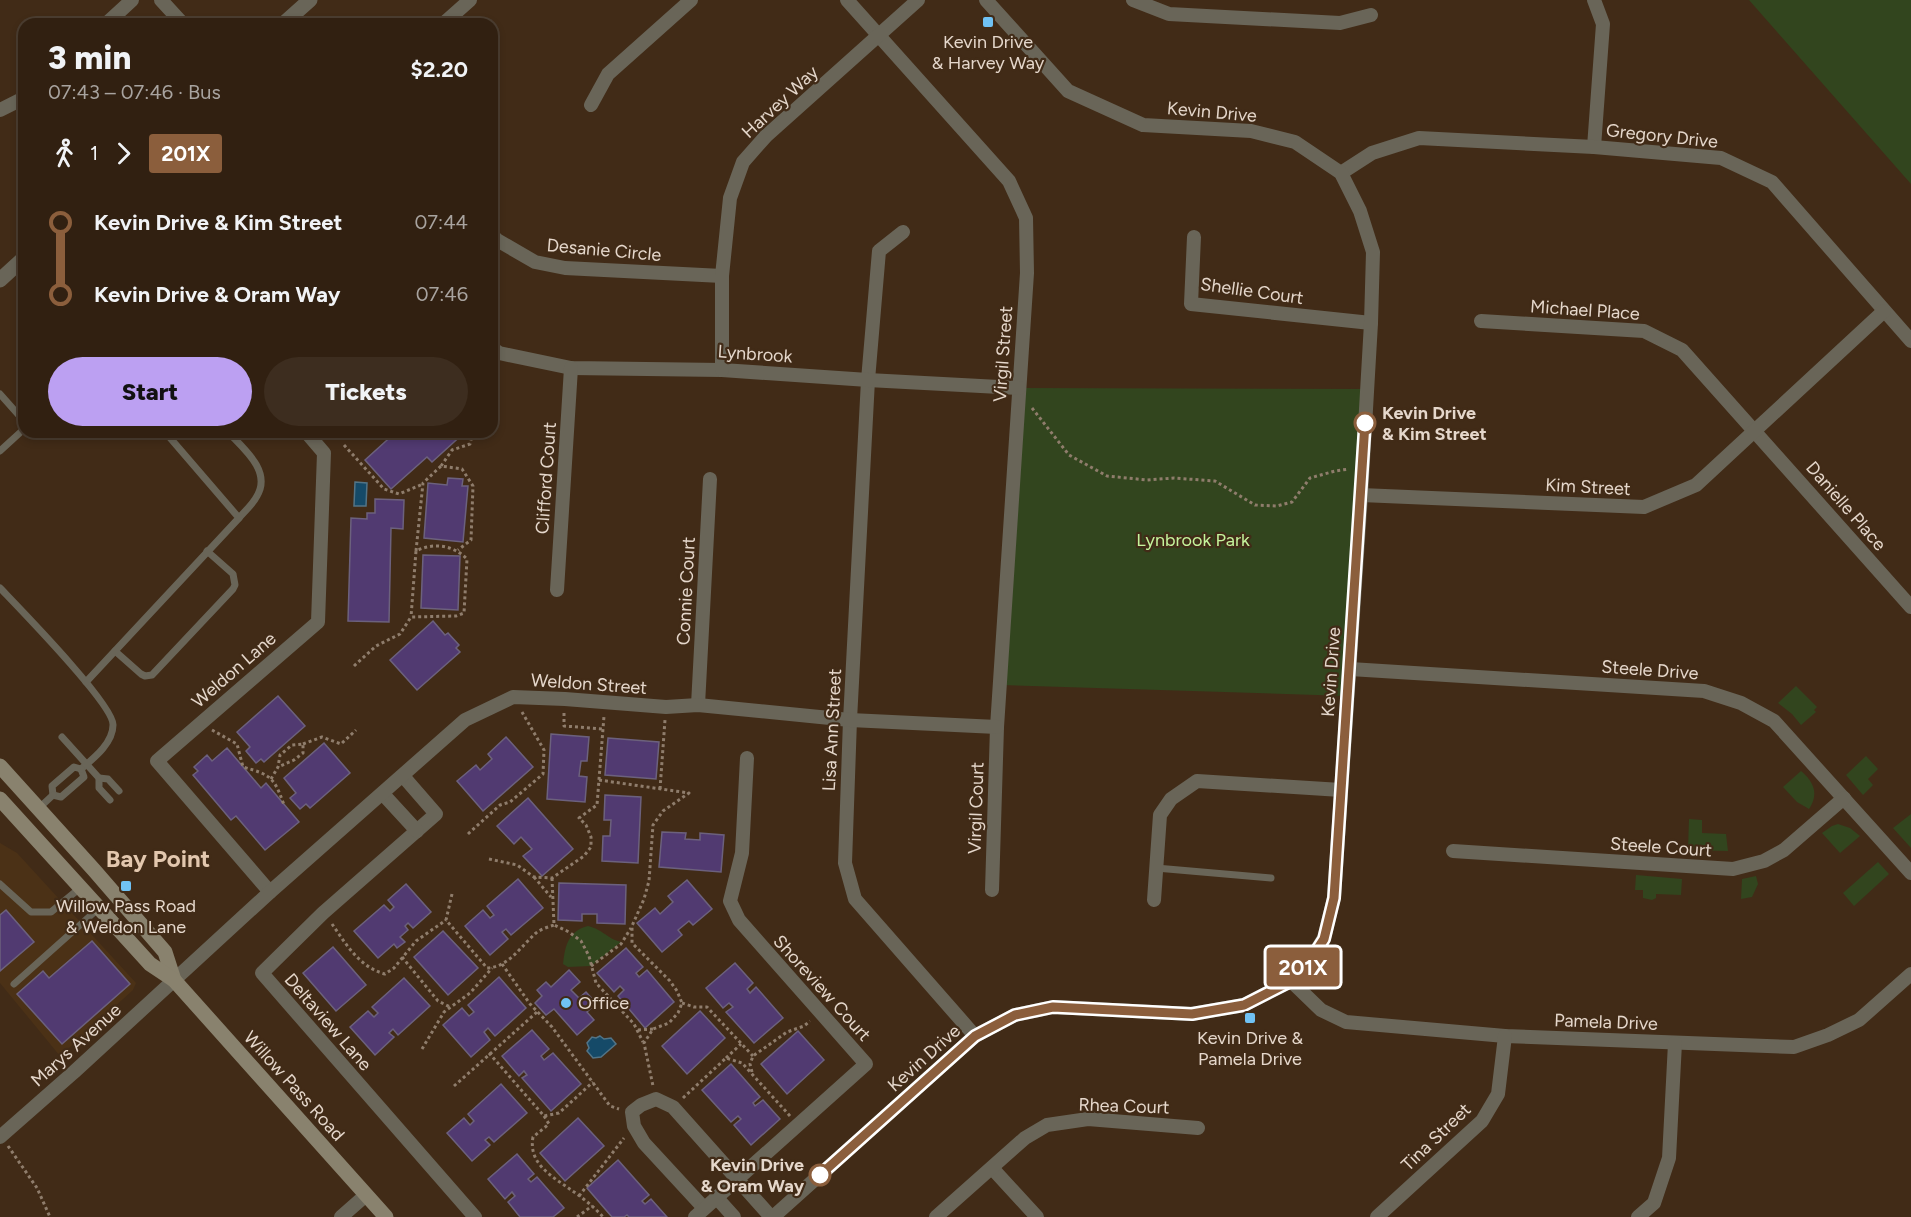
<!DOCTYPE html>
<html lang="en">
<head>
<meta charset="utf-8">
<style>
  body { margin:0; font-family:Figtree,sans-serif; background:#3d2d1f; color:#f1f3f6; height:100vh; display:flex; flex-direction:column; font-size:22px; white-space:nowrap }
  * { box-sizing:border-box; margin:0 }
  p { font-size:20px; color:#a8a39f }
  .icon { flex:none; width:33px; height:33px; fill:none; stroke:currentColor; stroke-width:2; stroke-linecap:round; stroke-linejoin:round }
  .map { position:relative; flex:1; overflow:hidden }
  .panel { position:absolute; left:18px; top:18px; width:480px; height:420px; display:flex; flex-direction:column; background:#312011; border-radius:18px; box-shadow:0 3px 9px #0003,0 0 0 2px #4c3e31 }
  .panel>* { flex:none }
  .badge { padding:0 12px; border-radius:4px; font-size:21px; line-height:39px }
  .map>.badge { position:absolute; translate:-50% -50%; box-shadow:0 0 0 3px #fff }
  .legs { display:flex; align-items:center; gap:9px; height:66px; padding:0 30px; font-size:20px }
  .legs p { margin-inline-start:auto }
  .headline { display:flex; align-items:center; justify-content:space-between; height:102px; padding:0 30px }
  h1 { font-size:33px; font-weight:800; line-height:45px }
  .primary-button { display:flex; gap:12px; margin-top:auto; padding:12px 30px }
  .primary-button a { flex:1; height:69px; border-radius:36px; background:#bca0f2; color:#111; font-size:24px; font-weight:800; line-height:69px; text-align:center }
  .primary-button a+a { background:#3d2d1f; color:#f1f3f6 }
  ul { padding:0 30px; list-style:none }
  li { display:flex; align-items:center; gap:21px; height:72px; font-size:22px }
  li i { display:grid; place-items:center; width:9px; height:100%; margin:0 8px; background:currentColor }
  li i::after { content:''; width:15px; height:15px; margin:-8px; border:4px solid; border-radius:50%; background:#312011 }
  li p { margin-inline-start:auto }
  li:first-child i { background:linear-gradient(#0000 50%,currentColor 0) }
  li:last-child i { background:linear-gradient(currentColor 50%,#0000 0) }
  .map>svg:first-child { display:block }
  .built { fill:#4b3116 }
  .green { fill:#32451e }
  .water { fill:#154a68; stroke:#537486; stroke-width:1.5 }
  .building { fill:#513a71; stroke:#6c617d; stroke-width:1.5 }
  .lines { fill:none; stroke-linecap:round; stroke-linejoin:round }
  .path { stroke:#8f7d6c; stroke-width:3; stroke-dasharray:3 3; stroke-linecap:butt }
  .service { stroke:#696558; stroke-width:7 }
  .minor { stroke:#696558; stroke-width:14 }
  .tertiary { stroke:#696558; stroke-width:15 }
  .secondary { stroke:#89826e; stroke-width:15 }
  .line-1-casing { stroke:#fff; stroke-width:14 }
  .line-1 { stroke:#8b5e3c; stroke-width:9 }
  .poi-dot { fill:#70c2f4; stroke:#412b17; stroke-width:2 }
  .stop-1-dot { fill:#fff; stroke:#8b5e3c; stroke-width:3 }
  .labels { text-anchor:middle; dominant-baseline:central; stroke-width:4.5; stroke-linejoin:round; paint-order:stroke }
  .poi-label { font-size:18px; fill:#e5d7cb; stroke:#412b17 }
  .street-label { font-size:18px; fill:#e5d7cb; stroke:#412b17 }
  .stop-label { font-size:18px; font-weight:bold; fill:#e5d7cb; stroke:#412b17; text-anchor:start }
  .park-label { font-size:18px; fill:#c5f49c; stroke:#412b17 }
  .district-label { font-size:24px; font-weight:bold; fill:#e2c7ae; stroke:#412b17 }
</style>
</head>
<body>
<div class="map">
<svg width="1911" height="1217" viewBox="0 0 1911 1217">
  <rect width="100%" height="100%" fill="#412b17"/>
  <polygon class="built" points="0,843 17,853 136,983 133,990 60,1056 0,983"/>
  <g class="green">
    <polygon points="1749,0 1911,0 1911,184"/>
    <polygon points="1019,388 1367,389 1348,696 1000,685"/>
    <polygon points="1796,686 1817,707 1814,710 1816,712 1801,725 1792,714 1778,703"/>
    <polygon points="1866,756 1878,769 1868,779 1873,785 1863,795 1846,775"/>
    <path d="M1801 771C1814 782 1819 794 1809 809L1797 802 1783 787Z"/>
    <polygon points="1911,814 1911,848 1893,828"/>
    <polygon points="1689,819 1702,820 1702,833 1726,834 1728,851 1688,850"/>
    <polygon points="1838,824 1850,828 1860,836 1840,853 1822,833 1832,826"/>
    <polygon points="1878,862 1889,874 1854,906 1843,893"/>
    <polygon points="1636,875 1682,879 1681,895 1656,894 1656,898 1652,900 1643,898 1643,890 1635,890"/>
    <polygon points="1756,876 1758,884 1752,897 1741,899 1742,879"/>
    <path d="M588 926C604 930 606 938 621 942L591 966 568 967 563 964C565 946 568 931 588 926Z"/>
  </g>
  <g class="water">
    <polygon points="355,482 367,483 366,506 354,506"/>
    <polygon points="600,1036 604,1039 611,1038 616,1044 601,1057 593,1058 587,1051 589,1048 587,1043 592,1037 596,1038"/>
  </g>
  <g class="building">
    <polygon points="396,432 465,432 432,462 427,457 391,489 365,460"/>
    <polygon points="448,478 463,479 462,486 468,486 463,542 424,538 428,483 447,485"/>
    <polygon points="375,499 404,500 403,529 391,528 389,622 348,621 351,518 367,519 367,513 375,513"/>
    <polygon points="423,555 460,556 458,610 421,608"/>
    <polygon points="433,621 445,635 448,633 459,645 456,648 460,652 417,690 390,660"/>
    <polygon points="278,696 305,726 264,762 261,759 256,763 246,751 250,747 237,732"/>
    <polygon points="551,734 589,737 587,761 581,761 579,776 587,777 585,802 547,799"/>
    <polygon points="506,737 533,767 483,811 457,781 476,765 480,770 492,759 488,754"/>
    <polygon points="608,738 659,742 656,779 605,775"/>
    <polygon points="324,743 350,773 310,808 306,804 300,809 290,798 296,793 284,778"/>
    <polygon points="227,748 261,788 266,783 299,822 265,850 236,816 231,820 193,775 198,771 194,767 207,755 212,761"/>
    <polygon points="605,795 641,797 638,863 602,861 603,836 610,836 611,820 604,820"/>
    <polygon points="528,798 573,849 542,876 523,856 532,849 521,837 514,844 497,826"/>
    <polygon points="662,832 686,833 685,839 700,840 700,833 724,835 721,872 659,867"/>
    <polygon points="518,879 543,908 511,935 506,929 502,932 508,939 490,955 465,926 483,910 490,918 494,915 487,906"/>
    <polygon points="687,880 712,909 693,925 689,921 678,930 682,935 662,952 637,923 655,908 660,914 673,902 668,896"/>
    <polygon points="559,883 626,885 625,924 597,923 597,914 582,914 582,921 558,920"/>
    <polygon points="406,884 431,912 413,928 408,923 405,926 408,930 400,937 405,942 397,948 394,944 378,958 354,931 384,905 390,911 394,907 388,900"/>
    <polygon points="6,910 34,942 0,971 0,915"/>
    <polygon points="443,931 478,968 448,995 414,957"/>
    <polygon points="92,941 130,984 62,1044 17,994 43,971 49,978"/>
    <polygon points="333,947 366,985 336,1011 303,973"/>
    <polygon points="626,948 643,967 636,973 639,977 647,970 674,1002 645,1028 618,996 624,990 620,986 614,992 597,973"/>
    <polygon points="735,963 753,983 747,989 750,993 756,987 783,1018 754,1043 726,1012 733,1007 729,1003 723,1008 706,988"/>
    <polygon points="569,970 580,982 571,990 579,998 586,992 596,1003 587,1012 594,1020 577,1035 554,1009 546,1015 535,1003 542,996 537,990 546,982 551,987"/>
    <polygon points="499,977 526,1008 495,1036 488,1028 484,1032 490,1040 471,1057 443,1025 462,1008 469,1016 474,1012 468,1005"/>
    <polygon points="404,978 430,1006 398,1035 393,1029 389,1033 394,1037 375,1055 350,1027 368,1011 374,1017 378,1013 372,1007"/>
    <polygon points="700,1011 725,1038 687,1074 662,1046"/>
    <polygon points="532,1030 549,1049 541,1056 544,1060 553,1053 581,1084 551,1111 522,1078 527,1075 524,1071 519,1076 502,1056"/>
    <polygon points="798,1031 824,1060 787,1094 761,1064"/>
    <polygon points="731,1064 760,1097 753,1103 755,1106 763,1100 780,1119 751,1145 734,1125 741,1119 738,1116 731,1122 702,1090"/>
    <polygon points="501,1084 527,1113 494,1142 489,1137 485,1140 490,1145 472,1161 447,1133 464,1118 470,1125 474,1121 468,1114"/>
    <polygon points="578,1118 604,1146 565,1181 540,1153"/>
    <polygon points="517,1154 534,1174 528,1179 531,1182 537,1177 564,1208 553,1217 520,1217 508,1202 515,1196 512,1192 505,1199 488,1179"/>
    <polygon points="618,1160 649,1195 642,1201 645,1204 651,1199 667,1217 629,1217 627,1215 624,1217 612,1217 587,1188"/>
  </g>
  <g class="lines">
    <g class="path">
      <polyline points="1032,408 1069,455 1107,476 1147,480 1174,478 1215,481 1255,505 1277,506 1292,502 1310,478 1335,471 1349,469"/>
      <polyline points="344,445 384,489 399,494 423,484"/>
      <polyline points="441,466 452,450 470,444 473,432"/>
      <polyline points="416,551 423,483 441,466 462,469 473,486 471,540 458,550"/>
      <path d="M354 666 376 646 400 634 411 617 456 616 464 613 467 559C453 545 434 542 416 551L411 617"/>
      <polyline points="564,713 564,726 603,729"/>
      <path d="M212 730 237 744 243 767C271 775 274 777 284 805"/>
      <polyline points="303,744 322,737 341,744 356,730"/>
      <polyline points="271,779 278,767 280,755 292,745 303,744 303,753 294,760 278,767"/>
      <polyline points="599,780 689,793 663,811 653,825 649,881 644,899 632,926 632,943 670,981 677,991 682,1003 678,1013 669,1023 653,1029 644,1043 653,1086"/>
      <polyline points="660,789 665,720"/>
      <polyline points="468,834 500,805 510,802 543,774 544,750 522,712"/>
      <polyline points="489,859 517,865 534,877 552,878 584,856 591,847 591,837 586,825 579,818 597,805 604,716"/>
      <polyline points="534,877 551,897"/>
      <polyline points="552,878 554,925 569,932 581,941 589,956 596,983 634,1024 643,1042"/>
      <path d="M452 894 446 920 487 968C509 967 521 946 536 933 541 929 548 927 554 925"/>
      <path d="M332 924C346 944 359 967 385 974L394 968 416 941 446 920"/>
      <polyline points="402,957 438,1001 450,1007"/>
      <polyline points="502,964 530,1004 552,1027 610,1106 619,1109"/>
      <polyline points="591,966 621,944 631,928"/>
      <polyline points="682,1003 694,1007 707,1007 753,1056"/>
      <polyline points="638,1030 653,1029"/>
      <polyline points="422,1049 444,1012 470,993 492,968"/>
      <polyline points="489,1053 544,1116 559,1113 593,1082"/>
      <polyline points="726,1058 741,1044"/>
      <polyline points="752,1072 750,1064 753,1056 787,1032 804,1026 810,1021"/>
      <polyline points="454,1086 537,1012"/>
      <polyline points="683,1098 726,1058 742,1063 790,1116"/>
      <path d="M544 1116 549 1124 533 1137C528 1164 552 1176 571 1190 582 1197 594 1207 603 1217"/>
      <polyline points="8,1146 37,1188 50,1217"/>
      <polyline points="579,1196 624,1138"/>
      <polyline points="577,1217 592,1206"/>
    </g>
    <g class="service">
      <polyline points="0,394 24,421"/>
      <path d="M228 432C243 448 272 471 257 496 253 504 245 511 239 518"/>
      <polyline points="0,451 24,429"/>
      <path d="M0 588C19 608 114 705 113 725 113 743 94 758 81 769"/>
      <polyline points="115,651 141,674 145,676 152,675 233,589 235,585 233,574 207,551"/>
      <polyline points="86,682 239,518 165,432"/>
      <polyline points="62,737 99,778 99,788 110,800"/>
      <polyline points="99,778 108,779 119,791"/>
      <polyline points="53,795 61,797 84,777 81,769"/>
      <polyline points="53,795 52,786 74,767 81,769"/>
      <polyline points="39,808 53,795"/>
      <polyline points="1156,868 1271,878"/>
      <polyline points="0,884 31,912 51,912 80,888"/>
      <polyline points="14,984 99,908"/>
    </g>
    <g class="minor">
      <polyline points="161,0 183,24"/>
      <polyline points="847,0 1009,181 1026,218 1027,273 997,727 992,890"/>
      <polyline points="1133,0 1169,14 1340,23 1371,15"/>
      <polyline points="1594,0 1603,24 1594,147"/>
      <polyline points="106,24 132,0"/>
      <polyline points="443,24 470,0"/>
      <polyline points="591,105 608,74 691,0"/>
      <polyline points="0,110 24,98"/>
      <polyline points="1341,173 1372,153 1419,138 1594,147 1721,158 1772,182 1911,341"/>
      <polyline points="903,232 879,251 868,380 850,720 845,863 855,899 975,1036"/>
      <polyline points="492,235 497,240 535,262 565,268 722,276"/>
      <polyline points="1194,237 1191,304 1371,323"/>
      <polyline points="1481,321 1644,331 1682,350 1911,607"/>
      <polyline points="492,348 499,353 571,368 722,370 868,380 1019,388"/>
      <polyline points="722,370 722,276 730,198 743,162 766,136 918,0"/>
      <polyline points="1361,495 1644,507 1696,485 1884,311"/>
      <polyline points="557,590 571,368"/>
      <polyline points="1350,669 1704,691 1741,703 1774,721 1911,873"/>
      <polyline points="698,705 710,479"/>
      <polyline points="403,776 436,814 323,913 262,973 475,1217"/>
      <polyline points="383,794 417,831"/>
      <polyline points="1453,851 1733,869 1764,861 1784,850 1844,798"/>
      <polyline points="270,892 157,761 318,622 324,453 306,432"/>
      <polyline points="1154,900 1160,815 1171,799 1197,781 1341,790"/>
      <polyline points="1291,981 1321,1010 1346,1022 1505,1036 1794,1047 1828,1035 1859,1020 1911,974"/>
      <polyline points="0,1137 74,1072 270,892 465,720 513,697 565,699 666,707 698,705 850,720 997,727"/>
      <polyline points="992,1168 1037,1217"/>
      <polyline points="716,1197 734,1217"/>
      <polyline points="704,1208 644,1143 634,1126 632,1112 641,1105 656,1099 673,1107 771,1217"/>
      <polyline points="341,1217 366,1195"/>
      <polyline points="695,1217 866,1064 739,920 730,901 742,853 747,758"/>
      <polyline points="773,1217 975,1036 1015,1015 1053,1007 1192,1014 1244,1005 1291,981 1313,956 1324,938 1334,898 1361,495 1371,323 1373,252 1360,211 1341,173 1295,142 1251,131 1143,125 1068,91 986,0"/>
      <polyline points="936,1217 1025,1138 1047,1125 1088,1119 1198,1128"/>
      <polyline points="1377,1217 1482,1121 1498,1094 1505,1036"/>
      <polyline points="1638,1217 1654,1203 1669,1158 1675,1043"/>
    </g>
    <g class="tertiary">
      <polyline points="283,24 310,0"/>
      <polyline points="0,280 24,258"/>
    </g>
    <g class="secondary">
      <polyline points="0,766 94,870 165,952 174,980"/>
      <polyline points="0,799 150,964 174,980 386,1217"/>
    </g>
  </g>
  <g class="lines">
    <defs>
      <polyline id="line-1" points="820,1175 975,1036 1015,1015 1053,1007 1192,1014 1244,1005 1291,981 1313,956 1324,939 1334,898 1365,423"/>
    </defs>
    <use href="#line-1" class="line-1-casing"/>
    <use href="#line-1" class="line-1"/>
  </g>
  <g class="poi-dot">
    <rect x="982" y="16" width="12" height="12" rx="3"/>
    <rect x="120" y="880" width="12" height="12" rx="3"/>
    <circle cx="566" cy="1003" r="6"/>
    <rect x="1244" y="1012" width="12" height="12" rx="3"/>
  </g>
  <g class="stop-1-dot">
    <circle cx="1365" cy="423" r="10"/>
    <circle cx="820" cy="1175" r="10"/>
  </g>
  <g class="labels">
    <g class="poi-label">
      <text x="988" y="42">Kevin Drive<tspan x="988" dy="21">&amp; Harvey Way</tspan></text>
      <text x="126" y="906">Willow Pass Road<tspan x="126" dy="21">&amp; Weldon Lane</tspan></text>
      <text x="578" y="1003" text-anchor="start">Office</text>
      <text x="1250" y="1038">Kevin Drive &amp;<tspan x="1250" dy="21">Pamela Drive</tspan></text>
    </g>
    <g class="street-label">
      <text transform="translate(780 102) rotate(-43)">Harvey Way</text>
      <text transform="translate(1212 112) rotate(5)">Kevin Drive</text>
      <text transform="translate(1662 136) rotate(6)">Gregory Drive</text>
      <text transform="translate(604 250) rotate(5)">Desanie Circle</text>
      <text transform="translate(1252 291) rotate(8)">Shellie Court</text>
      <text transform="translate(1585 310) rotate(4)">Michael Place</text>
      <text transform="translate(755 354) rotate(4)">Lynbrook</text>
      <text transform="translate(1003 354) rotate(-86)">Virgil Street</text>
      <text transform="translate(546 478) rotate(-86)">Clifford Court</text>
      <text transform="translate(1588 487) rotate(3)">Kim Street</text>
      <text transform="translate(1846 506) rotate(49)">Danielle Place</text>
      <text transform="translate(686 591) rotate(-87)">Connie Court</text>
      <text transform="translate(234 670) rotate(-41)">Weldon Lane</text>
      <text transform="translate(1650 670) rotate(4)">Steele Drive</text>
      <text transform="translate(1331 672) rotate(-86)">Kevin Drive</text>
      <text transform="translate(589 684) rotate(4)">Weldon Street</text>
      <text transform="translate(832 730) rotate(-87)">Lisa Ann Street</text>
      <text transform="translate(976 808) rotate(-88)">Virgil Court</text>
      <text transform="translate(1661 847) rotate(4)">Steele Court</text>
      <text transform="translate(822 988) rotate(48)">Shoreview Court</text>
      <text transform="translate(328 1022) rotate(49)">Deltaview Lane</text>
      <text transform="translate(1606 1022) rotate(2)">Pamela Drive</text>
      <text transform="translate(76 1045) rotate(-42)">Marys Avenue</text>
      <text transform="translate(924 1058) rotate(-42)">Kevin Drive</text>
      <text transform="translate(294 1086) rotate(48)">Willow Pass Road</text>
      <text transform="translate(1124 1106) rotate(2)">Rhea Court</text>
      <text transform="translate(1436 1137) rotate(-44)">Tina Street</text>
    </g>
    <g class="stop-label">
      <text x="1382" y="413">Kevin Drive<tspan x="1382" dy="21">&amp; Kim Street</tspan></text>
      <text x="804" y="1165" text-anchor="end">Kevin Drive<tspan x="804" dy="21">&amp; Oram Way</tspan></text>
    </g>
    <g class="park-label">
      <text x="1193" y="540">Lynbrook Park</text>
    </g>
    <g class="district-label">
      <text x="158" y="858">Bay Point</text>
    </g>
  </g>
</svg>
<b class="badge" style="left:1303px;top:967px;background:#8b5e3c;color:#fff">201X</b>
<section class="panel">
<div class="headline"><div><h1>3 min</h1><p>07:43 – 07:46 · Bus</p></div><b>$2.20</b></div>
<div class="legs"><svg class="icon" aria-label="walk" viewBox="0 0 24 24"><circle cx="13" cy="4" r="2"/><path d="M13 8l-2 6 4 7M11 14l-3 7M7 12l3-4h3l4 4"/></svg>1<svg class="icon" aria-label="forward" viewBox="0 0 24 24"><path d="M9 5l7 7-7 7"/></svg><b class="badge" style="background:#8b5e3c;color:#fff">201X</b></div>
<ul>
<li><i style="color:#8b5e3c"></i><b>Kevin Drive &amp; Kim Street</b><p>07:44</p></li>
<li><i style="color:#8b5e3c"></i><b>Kevin Drive &amp; Oram Way</b><p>07:46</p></li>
</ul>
<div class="primary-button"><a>Start</a><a>Tickets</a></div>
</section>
</div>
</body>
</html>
